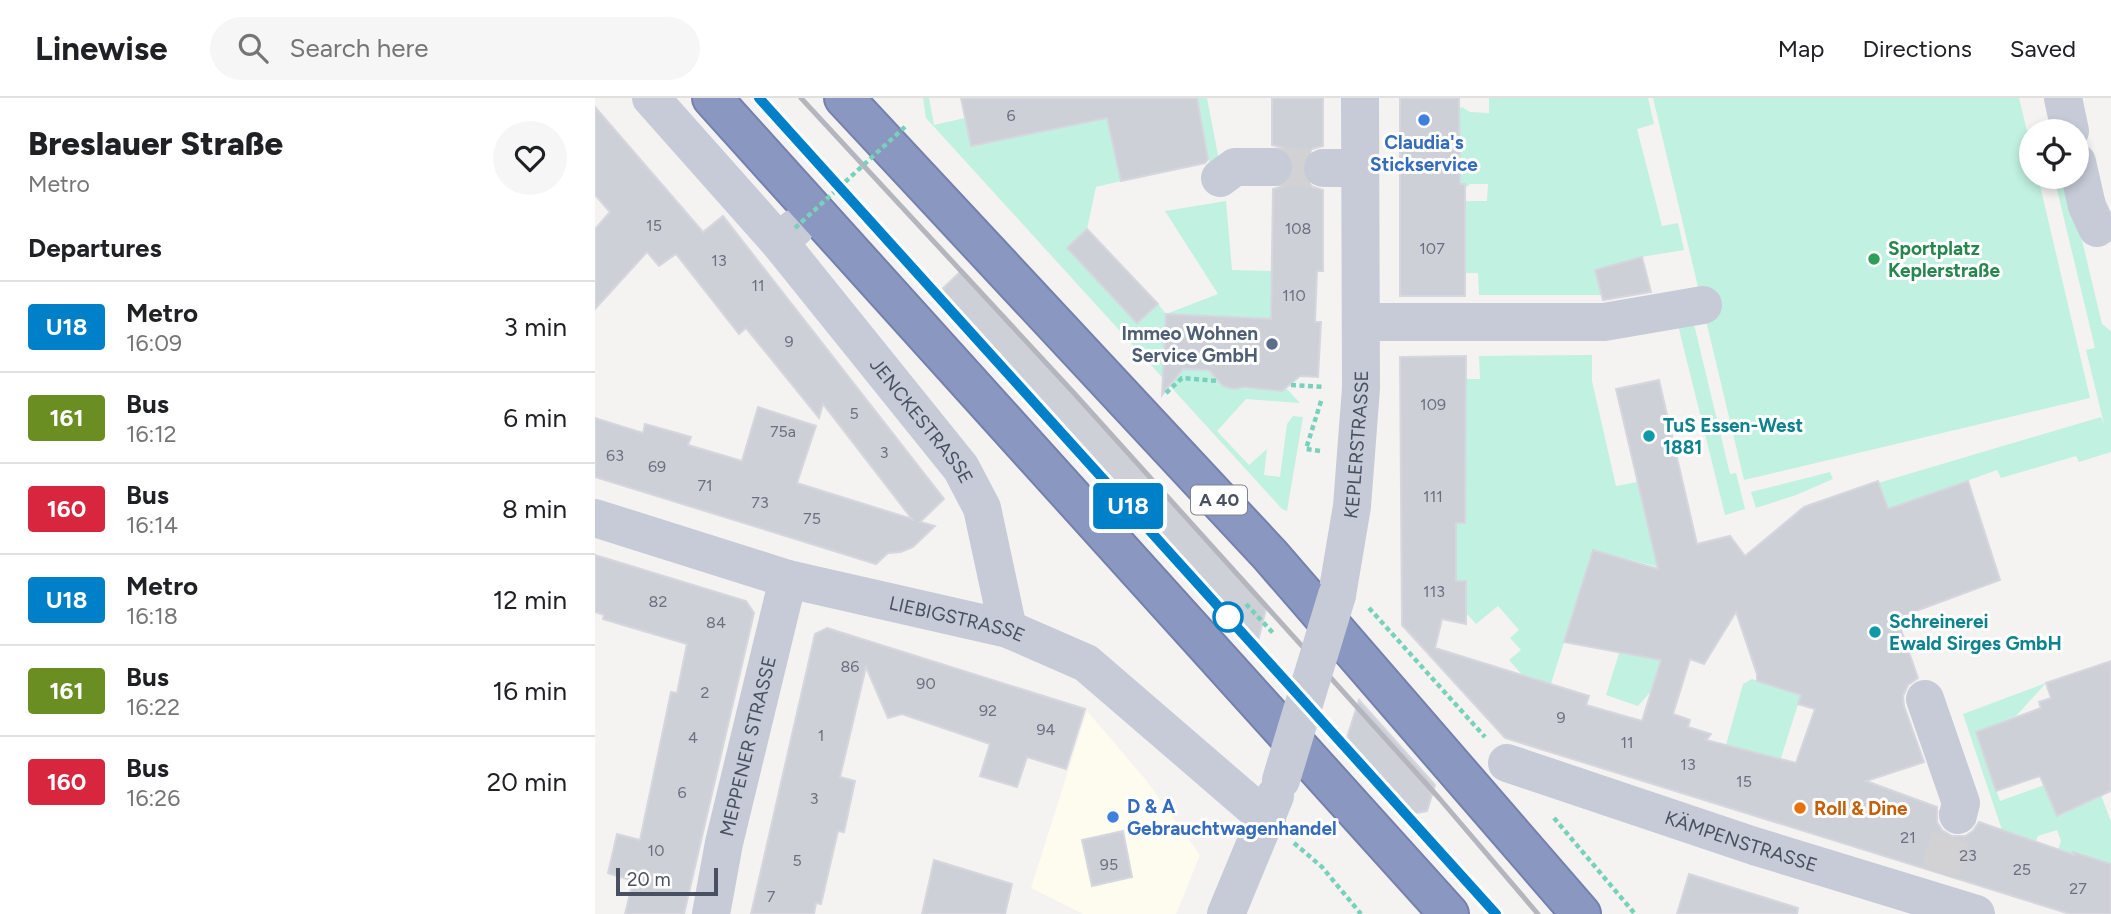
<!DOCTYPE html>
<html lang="en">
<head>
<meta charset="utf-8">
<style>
  body { margin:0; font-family:Figtree,sans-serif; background:#f6f6f6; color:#202124; height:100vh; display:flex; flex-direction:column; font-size:26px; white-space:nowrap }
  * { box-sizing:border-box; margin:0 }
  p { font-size:23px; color:#757577 }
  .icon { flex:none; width:38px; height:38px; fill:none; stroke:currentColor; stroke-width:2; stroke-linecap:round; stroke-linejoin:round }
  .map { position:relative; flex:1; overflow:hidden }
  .side { display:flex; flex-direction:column; background:#fff; width:595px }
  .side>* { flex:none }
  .badge { padding:0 14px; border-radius:5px; font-size:24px; line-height:46px }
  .controls { position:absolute; left:1424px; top:21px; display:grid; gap:14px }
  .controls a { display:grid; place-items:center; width:70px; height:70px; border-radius:50%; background:#fff; box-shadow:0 4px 10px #0003; font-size:35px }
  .scale { position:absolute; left:21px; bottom:18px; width:102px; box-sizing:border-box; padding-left:7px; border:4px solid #495061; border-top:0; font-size:19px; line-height:24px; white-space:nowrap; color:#495061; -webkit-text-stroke:5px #fff; paint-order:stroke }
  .map>.badge { position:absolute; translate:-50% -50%; box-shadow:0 0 0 4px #fff }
  h2 { padding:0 28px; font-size:26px; line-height:63px }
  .round { display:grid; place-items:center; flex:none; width:74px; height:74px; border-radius:37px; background:#f6f6f6 }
  .summary { display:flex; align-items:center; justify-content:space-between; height:119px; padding:0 28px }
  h1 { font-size:33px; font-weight:800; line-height:52px }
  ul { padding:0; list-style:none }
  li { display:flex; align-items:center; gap:21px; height:91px; padding:0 28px; border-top:2px solid #e0e0e0 }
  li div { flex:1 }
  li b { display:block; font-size:26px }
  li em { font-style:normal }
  li .badge { min-width:77px; font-weight:700; text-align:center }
  header { display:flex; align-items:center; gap:42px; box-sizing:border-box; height:98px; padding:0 35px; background:#fff; border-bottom:2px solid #e0e0e0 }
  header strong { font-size:33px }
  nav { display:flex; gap:38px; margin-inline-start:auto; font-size:24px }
  .search { width:490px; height:63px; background:#f6f6f6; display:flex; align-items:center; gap:18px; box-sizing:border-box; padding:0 24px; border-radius:38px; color:#757577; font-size:26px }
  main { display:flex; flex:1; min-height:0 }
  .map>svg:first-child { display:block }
  .commercial { fill:#fdfcee }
  .green { fill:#c1f1e0 }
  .building { fill:#ced0d8; stroke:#d6d7de; stroke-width:2; fill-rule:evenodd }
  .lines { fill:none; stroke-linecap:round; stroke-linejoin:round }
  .minor-tunnel { stroke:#d2d2d5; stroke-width:38; stroke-dasharray:38 19; stroke-linecap:butt }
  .highway-casing { stroke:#7581ad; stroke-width:42 }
  .path { stroke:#78d1bb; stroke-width:4.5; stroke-dasharray:5 3.5; stroke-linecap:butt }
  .minor { stroke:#c6cbd7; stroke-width:38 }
  .highway { stroke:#8a97c1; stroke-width:38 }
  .rail { stroke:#b4b5bd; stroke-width:5 }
  .path-bridge { stroke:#78d1bb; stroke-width:4.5; stroke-dasharray:5 3.5; stroke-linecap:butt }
  .minor-bridge { stroke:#c6cbd7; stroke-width:38 }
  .line-casing { stroke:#fff; stroke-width:16 }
  .line { stroke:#0080c8; stroke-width:10 }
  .shop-dot { fill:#3f7fe0; stroke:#fff; stroke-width:2.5 }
  .leisure-dot { fill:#2e9e5b; stroke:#fff; stroke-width:2.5 }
  .service-dot { fill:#5c6f8a; stroke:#fff; stroke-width:2.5 }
  .culture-dot { fill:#0f9aa8; stroke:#fff; stroke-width:2.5 }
  .stop-dot { fill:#fff; stroke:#0080c8; stroke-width:3.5 }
  .food-dot { fill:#e8710a; stroke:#fff; stroke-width:2.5 }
  .labels { text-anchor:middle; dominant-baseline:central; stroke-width:6; stroke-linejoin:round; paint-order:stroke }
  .number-label { font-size:16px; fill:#6a707f }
  .shield { fill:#fff; stroke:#808490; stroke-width:2 }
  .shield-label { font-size:18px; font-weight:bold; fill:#495061 }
  .shop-label { font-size:19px; font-weight:bold; fill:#366cbe; stroke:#fff }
  .leisure-label { font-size:19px; font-weight:bold; fill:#27864d; stroke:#fff; text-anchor:start }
  .service-label { font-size:19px; font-weight:bold; fill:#4e5e75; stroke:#fff; text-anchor:end }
  .street-label { font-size:19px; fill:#495061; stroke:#fff }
  .culture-label { font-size:19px; font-weight:bold; fill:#0d838f; stroke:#fff; text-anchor:start }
  .food-label { font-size:19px; font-weight:bold; fill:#c56008; stroke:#fff; text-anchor:start }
</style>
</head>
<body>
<header>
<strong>Linewise</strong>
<div class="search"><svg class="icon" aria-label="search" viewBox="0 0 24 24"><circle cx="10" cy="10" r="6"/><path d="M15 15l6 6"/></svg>Search here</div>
<nav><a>Map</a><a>Directions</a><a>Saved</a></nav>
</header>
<main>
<section class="side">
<div class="summary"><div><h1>Breslauer Straße</h1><p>Metro</p></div><a class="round"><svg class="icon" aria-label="heart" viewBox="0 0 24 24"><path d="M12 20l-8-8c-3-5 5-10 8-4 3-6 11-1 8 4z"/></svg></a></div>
<h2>Departures</h2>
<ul>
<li><span class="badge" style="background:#0080c8;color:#fff">U18</span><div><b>Metro</b><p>16:09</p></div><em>3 min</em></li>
<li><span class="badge" style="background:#6b8e23;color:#fff">161</span><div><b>Bus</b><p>16:12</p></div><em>6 min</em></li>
<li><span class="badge" style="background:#d7263d;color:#fff">160</span><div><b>Bus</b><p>16:14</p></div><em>8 min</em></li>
<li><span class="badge" style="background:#0080c8;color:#fff">U18</span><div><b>Metro</b><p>16:18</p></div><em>12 min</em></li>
<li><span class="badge" style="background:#6b8e23;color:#fff">161</span><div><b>Bus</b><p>16:22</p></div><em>16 min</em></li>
<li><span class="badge" style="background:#d7263d;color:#fff">160</span><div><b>Bus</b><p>16:26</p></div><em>20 min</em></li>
</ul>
</section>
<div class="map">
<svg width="1516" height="816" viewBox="0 0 1516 816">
  <rect width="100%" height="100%" fill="#f4f3f2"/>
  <polygon class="commercial" points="492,613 551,682 605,757 581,816 488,816 436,790"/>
  <g class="green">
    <polygon points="328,0 334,0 339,27 370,20 377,48 503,22 583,0 612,0 624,62 614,64 609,36 520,54 526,83 501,89 492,131 472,150 542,225 563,206 571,216 623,196 570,113 631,103 637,172 678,173 676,221 588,271 619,273 619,278 628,288 633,290 692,291 705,305 651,301 622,333 654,367 672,351 669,377 685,379 692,326 698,318 708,319 692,413 687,411 331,20"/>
    <polygon points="894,0 1053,0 1059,26 1042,31 1067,128 1083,125 1089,152 1046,159 1001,172 1007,197 884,197 883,175 870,175 870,124 861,103 892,103 893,86 875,86 866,94 857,48 861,14 867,9 875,14 894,15"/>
    <polygon points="1058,0 1424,0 1437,54 1437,79 1443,79 1495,300 1149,382"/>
    <polygon points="1459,79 1472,79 1507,226 1516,233 1516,354 1484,364 1481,358 1406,380 1402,372 1319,402 1299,429 1283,385 1506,319 1509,326 1491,252 1500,250"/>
    <polygon points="1098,222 1135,376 1141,375 1150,411 1130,417 1083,227"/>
    <polygon points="997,257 997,283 1021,388 1042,384 1063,469 998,452 953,595 939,590 914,562 926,552 915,540 924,532 903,508 881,526 864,507 871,503 871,483 861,483 861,425 870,424 870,281 885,281 884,258"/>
    <polygon points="1235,374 1238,381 1201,397 1161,410 1156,394"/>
    <polygon points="1026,549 1040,557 1066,562 1057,592 1043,608 1011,597"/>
    <polygon points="1157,581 1206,597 1185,663 1131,647 1148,586"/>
    <polygon points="1451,585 1421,618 1381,634 1405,703 1496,670 1516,724 1516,774 1511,764 1479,754 1478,756 1463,752 1466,743 1462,732 1443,738 1441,743 1431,740 1405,740 1407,732 1368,616"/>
  </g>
  <g class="building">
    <polygon points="366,0 602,0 613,61 610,65 526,83 512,20 376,48"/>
    <polygon points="677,0 728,0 728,48 717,51 709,60 706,69 709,81 718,89 728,92 728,173 722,173 720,224 726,224 723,279 705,278 687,293 649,289 639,291 628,288 614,272 588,271 567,297 571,216 676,221 678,91 689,88 697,80 700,70 697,58 688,50 677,47"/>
    <polygon points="805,0 864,0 865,86 870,86 870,198 805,198"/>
    <polygon points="0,9 108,134 128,118 349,401 325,424 340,428 318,449 306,454 293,455 281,466 0,379 0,320 48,335 50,326 96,339 93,347 147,363 163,309 221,328 202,385 317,421 228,306 224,320 151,230 144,236 81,156 64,168 52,154 0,211 0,131 15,114 0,97"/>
    <polygon points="492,131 563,206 542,225 472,150"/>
    <polygon points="1047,159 1056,194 1008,202 1000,172"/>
    <polygon points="367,172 672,507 661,551 342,196"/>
    <path d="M871 258 870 425H861V483H871V526L847 521 840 550 994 598 991 607 1047 623 1066 562 969 544 998 452 1063 471 1021 291 1064 282 1102 446 1135 438 1150 458 1209 409 1283 383 1293 411 1373 383 1405 482 1302 520 1323 580 1313 587 1308 598 1309 608 1329 664 1271 683 1342 709V724L1347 732 1357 738H1370L1378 733 1384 724 1479 757 1478 754 1516 766V816H1475L910 640 807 527 805 259ZM1141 514 1162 576V583L1206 597 1203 606 1220 611 1201 665 1111 642 1116 636 1093 629 1095 622 1078 616 1095 561 1109 566Z"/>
    <polygon points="0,457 151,503 159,515 89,816 30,816 38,783 13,775 22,736 45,742 76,594 82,595 92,546 8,521 9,517 0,514"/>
    <polygon points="232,530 490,611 471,671 432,659 422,689 385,678 395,646 307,616 293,620 271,569 245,679 260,683 249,734 243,733 226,806 221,805 219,816 156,816 220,536"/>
    <polygon points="1516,563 1516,693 1462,718 1445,678 1401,693 1381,634 1446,610 1444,604 1456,600 1451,585"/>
    <polygon points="764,602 840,687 832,713 804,718 747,655"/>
    <polygon points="528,733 537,779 497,788 487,742"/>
    <polygon points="339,762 417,786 410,816 327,816"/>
    <polygon points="1094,776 1203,810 1202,816 1082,816"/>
  </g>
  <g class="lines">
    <g class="minor-tunnel">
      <polyline points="678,69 728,70"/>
      <polyline points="1344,775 1363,717"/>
    </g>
    <defs>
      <g id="highway">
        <polyline points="117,0 854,816"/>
        <polyline points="249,0 675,457 986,816"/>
      </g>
    </defs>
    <use href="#highway" class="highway-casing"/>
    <g class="path">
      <polyline points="696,287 730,289"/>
      <polyline points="571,295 587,280 623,283"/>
      <polyline points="725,353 711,351 727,300"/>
      <polyline points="651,506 679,536"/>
      <polyline points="774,510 890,639"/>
      <polyline points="959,720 1040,816"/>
      <polyline points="699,745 727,769 766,816"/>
    </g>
    <g class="minor">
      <polyline points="56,0 184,144"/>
      <polyline points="1468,0 1475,33"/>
      <polyline points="1482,64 1492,108 1502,130"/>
      <polyline points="728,70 765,70"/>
      <polyline points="625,80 640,69 678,69"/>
      <path id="s1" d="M200 130 184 144 366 370 387 410 413 531"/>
      <polyline points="766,224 1009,224 1108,207"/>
      <path id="s2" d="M0 420 193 481 413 531 491 565 672 721"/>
      <path id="s3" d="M742 497 757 408 766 290 765 0"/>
      <polyline points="1330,601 1366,705 1363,717"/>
      <path id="s4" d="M912 665 1159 748 1381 816"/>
      <path id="s5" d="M116 816 129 745 193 481"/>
      <polyline points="631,816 680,698"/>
    </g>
    <use href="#highway" class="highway"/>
    <g class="rail">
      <polyline points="164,0 901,816"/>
      <polyline points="206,0 478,294 844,700 943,816"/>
    </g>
    <polyline class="path-bridge" points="200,130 312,27"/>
    <polyline class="minor-bridge" points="686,682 742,497"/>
  </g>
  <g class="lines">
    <defs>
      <polyline id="line" points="164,0 901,816"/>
    </defs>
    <use href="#line" class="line-casing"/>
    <use href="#line" class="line"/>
  </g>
  <g class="shop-dot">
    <circle cx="829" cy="22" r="7"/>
    <circle cx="518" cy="719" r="7"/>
  </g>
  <circle class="leisure-dot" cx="1279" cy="161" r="7"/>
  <circle class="service-dot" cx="677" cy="246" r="7"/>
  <g class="culture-dot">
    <circle cx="1054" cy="338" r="7"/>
    <circle cx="1280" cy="534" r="7"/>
  </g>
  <circle class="stop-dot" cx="633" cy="519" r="14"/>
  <circle class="food-dot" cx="1205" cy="710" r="7"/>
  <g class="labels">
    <g class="number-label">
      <text x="416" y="17">6</text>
      <text x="59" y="127">15</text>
      <text x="703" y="130">108</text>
      <text x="837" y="150">107</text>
      <text x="124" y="162">13</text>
      <text x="163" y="187">11</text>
      <text x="699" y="197">110</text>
      <text x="194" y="243">9</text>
      <text x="838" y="306">109</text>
      <text x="259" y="315">5</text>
      <text x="188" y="333">75a</text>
      <text x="289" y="354">3</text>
      <text x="20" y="357">63</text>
      <text x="62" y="368">69</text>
      <text x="110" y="387">71</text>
      <text x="838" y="398">111</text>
      <text x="165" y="404">73</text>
      <text x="217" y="420">75</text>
      <text x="839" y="493">113</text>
      <text x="63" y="503">82</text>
      <text x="121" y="524">84</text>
      <text x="255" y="568">86</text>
      <text x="331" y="585">90</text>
      <text x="110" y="594">2</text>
      <text x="393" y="612">92</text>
      <text x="966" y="619">9</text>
      <text x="451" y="631">94</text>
      <text x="226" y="637">1</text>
      <text x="98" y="639">4</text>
      <text x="1032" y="644">11</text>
      <text x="1093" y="666">13</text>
      <text x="1149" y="683">15</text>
      <text x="87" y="694">6</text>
      <text x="219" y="700">3</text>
      <text x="1313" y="739">21</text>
      <text x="61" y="752">10</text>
      <text x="1373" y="757">23</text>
      <text x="202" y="762">5</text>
      <text x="514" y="766">95</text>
      <text x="1427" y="771">25</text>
      <text x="1483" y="790">27</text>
      <text x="176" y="798">7</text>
    </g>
    <rect class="shield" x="596" y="387.5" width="56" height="29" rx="5"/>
    <g class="shield-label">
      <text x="624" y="402">A 40</text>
    </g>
    <g class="shop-label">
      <text x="829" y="44">Claudia's<tspan x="829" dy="22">Stickservice</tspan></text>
      <text x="532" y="708" text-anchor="start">D &amp; A<tspan x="532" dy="22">Gebrauchtwagenhandel</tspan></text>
    </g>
    <g class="leisure-label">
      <text x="1293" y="150">Sportplatz<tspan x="1293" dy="22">Keplerstraße</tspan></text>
    </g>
    <g class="service-label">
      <text x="663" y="235">Immeo Wohnen<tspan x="663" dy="22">Service GmbH</tspan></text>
    </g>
    <g class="street-label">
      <text stroke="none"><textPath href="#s1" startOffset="250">JENCKESTRASSE</textPath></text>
      <text stroke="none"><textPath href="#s3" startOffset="152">KEPLERSTRASSE</textPath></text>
      <text stroke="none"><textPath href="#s2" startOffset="376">LIEBIGSTRASSE</textPath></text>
      <text stroke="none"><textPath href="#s5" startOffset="172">MEPPENER STRASSE</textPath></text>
      <text stroke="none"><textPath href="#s4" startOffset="247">KÄMPENSTRASSE</textPath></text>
    </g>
    <g class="culture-label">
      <text x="1068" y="327">TuS Essen-West<tspan x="1068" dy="22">1881</tspan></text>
      <text x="1294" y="523">Schreinerei<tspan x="1294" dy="22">Ewald Sirges GmbH</tspan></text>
    </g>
    <g class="food-label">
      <text x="1219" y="710">Roll &amp; Dine</text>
    </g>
  </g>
</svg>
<div class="controls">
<a><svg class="icon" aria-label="locate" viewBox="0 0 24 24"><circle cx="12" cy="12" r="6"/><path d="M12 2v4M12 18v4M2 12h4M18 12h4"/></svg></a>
</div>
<div class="scale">20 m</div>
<b class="badge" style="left:533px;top:408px;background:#0080c8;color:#fff">U18</b>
</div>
</main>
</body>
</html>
